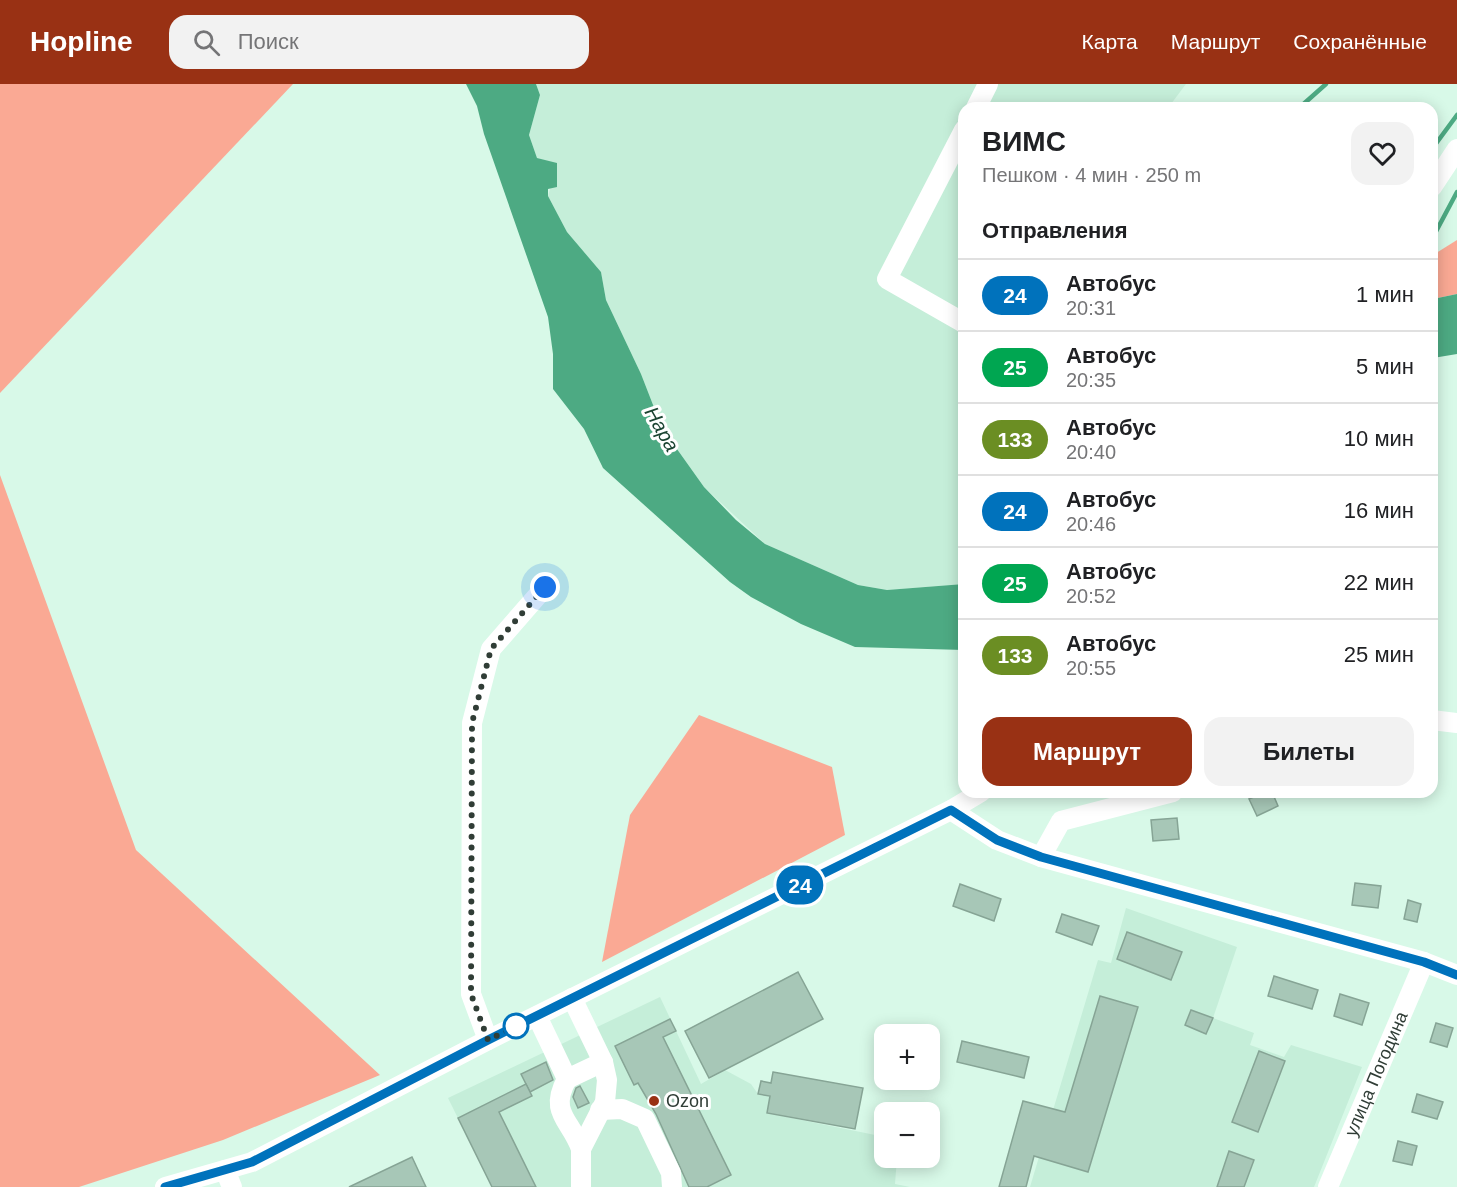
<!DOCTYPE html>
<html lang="ru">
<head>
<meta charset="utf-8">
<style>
  body { margin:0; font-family:Helvetica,sans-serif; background:#f2f2f2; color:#202124; height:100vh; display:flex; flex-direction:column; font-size:22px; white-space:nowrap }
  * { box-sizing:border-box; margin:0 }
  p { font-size:20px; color:#757577 }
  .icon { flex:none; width:33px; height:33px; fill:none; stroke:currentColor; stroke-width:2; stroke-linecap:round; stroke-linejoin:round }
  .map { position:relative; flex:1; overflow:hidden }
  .side { position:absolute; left:958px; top:18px; width:480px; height:696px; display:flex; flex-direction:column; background:#fff; border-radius:18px; box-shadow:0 3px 15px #0003 }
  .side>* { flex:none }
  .badge { padding:0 12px; border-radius:20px; font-size:21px; line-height:39px }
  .controls { position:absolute; left:874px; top:940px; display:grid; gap:12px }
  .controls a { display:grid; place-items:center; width:66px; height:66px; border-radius:12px; background:#fff; box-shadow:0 3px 15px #0003; font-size:30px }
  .you { position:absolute; width:30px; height:30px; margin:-15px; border:4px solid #fff; border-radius:50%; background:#1a73e8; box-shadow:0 0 0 9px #1a73e833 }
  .map>.badge { position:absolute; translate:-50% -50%; box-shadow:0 0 0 3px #fff }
  h2 { padding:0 24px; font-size:22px; line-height:54px }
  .round { display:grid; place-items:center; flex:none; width:63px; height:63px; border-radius:18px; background:#f2f2f2 }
  .headline { display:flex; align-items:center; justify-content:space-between; height:102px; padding:0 24px }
  h1 { font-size:28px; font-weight:700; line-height:45px }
  .action { display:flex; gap:12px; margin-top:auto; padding:12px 24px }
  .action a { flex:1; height:69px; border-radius:18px; background:#993114; color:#fff; font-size:24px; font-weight:700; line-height:69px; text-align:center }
  .action a+a { background:#f2f2f2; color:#202124 }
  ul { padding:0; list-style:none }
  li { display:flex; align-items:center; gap:18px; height:72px; padding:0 24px; border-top:2px solid #e0e0e0 }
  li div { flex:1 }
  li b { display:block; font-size:22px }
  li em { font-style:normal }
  li .badge { min-width:66px; font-weight:700; text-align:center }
  header { display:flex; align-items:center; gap:36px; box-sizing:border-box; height:84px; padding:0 30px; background:#993114; color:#fff }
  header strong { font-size:28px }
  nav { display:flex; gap:33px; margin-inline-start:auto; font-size:21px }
  .search { width:420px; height:54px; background:#f2f2f2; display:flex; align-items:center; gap:15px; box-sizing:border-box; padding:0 21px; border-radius:18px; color:#757577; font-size:22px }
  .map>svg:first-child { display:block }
  .built { fill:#c5eed9 }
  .green { fill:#faa994 }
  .water { fill:#4daa83 }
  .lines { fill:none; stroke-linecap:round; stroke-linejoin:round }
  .stream { stroke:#4daa83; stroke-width:4.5 }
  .building { fill:#a7c7b7; stroke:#86a495; stroke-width:1.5 }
  .minor { stroke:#fff; stroke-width:20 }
  .line-casing { stroke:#fff; stroke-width:14 }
  .line { stroke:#0072bc; stroke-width:9 }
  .walk { stroke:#303d36; stroke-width:6; stroke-dasharray:0 10.8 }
  .stop-dot { fill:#fff; stroke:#0072bc; stroke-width:3 }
  .poi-dot { fill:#993114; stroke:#fff; stroke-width:2 }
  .labels { text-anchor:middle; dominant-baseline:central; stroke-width:6; stroke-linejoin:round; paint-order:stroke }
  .street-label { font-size:18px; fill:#303d36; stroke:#fff }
  .poi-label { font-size:18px; fill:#303d36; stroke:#fff; text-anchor:start }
  .water-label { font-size:20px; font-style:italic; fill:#1b4432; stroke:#fff }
</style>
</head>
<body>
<header>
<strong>Hopline</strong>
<div class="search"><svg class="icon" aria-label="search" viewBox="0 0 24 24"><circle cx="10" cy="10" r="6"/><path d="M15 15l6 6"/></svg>Поиск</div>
<nav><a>Карта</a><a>Маршрут</a><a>Сохранённые</a></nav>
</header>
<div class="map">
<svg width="1457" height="1103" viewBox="0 0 1457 1103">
  <rect width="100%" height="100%" fill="#d8f9e8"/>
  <g class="built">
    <polygon points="536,0 1186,0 1168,24 964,24 964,500 887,506 858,501 765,460 704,403 662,344 641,290 606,216 601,188 567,148 548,112 557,80 537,74 529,51 540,11"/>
    <polygon points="1126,824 1237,863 1213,934 1254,949 1250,961 1284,973 1291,961 1362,983 1314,1103 1030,1103 1098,876 1111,879"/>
    <polygon points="660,913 701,1000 725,986 751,1000 758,1010 770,1012 767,1029 885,1053 885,1074 897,1074 895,1100 910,1103 492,1103 448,1014"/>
  </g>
  <g class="green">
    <polygon points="0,0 293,0 0,309"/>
    <polygon points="1457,156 1457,210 1433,215 1433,171"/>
    <polygon points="0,391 136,766 380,991 223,1056 79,1103 0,1103"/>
    <polygon points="699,631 832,683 845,751 602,878 630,731"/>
  </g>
  <g class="water">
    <polygon points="466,0 536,0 540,11 529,51 537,74 557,79 557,103 548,105 548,112 567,148 601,188 606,216 641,290 662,344 704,403 736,436 765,460 858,501 887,506 964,500 964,566 855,563 801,540 751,513 730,498 603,384 584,345 553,305 553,270 548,233 484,50 477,22"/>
    <polygon points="1457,210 1457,270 1433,274 1433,215"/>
  </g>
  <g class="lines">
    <g class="stream">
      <polyline points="1299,24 1326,0"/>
      <polyline points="1432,65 1457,31"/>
      <polyline points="1432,155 1457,108"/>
    </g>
  </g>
  <g class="building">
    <polygon points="1265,708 1272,708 1278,722 1257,732 1249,715"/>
    <polygon points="1177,734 1179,755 1153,757 1151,736"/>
    <polygon points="1355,799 1381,802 1378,824 1352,821"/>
    <polygon points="960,800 1001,815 994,837 953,822"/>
    <polygon points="1408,816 1421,820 1417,838 1404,835"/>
    <polygon points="1062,830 1099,842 1092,861 1056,848"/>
    <polygon points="1127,848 1182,868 1171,896 1117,875"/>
    <polygon points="798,888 823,935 709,994 685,947"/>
    <polygon points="1274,892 1318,906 1312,925 1268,912"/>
    <polygon points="1340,910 1369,919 1362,941 1334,932"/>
    <polygon points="1100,912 1138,923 1088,1088 1034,1072 1026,1103 999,1103 1023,1017 1065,1028"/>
    <polygon points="1191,926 1213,934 1206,950 1185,941"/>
    <polygon points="670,935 676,947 663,953 731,1091 707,1103 689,1103 656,1030 638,999 634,1001 615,962"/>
    <polygon points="1436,939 1453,944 1447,963 1430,958"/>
    <polygon points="962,957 1029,973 1024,994 957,978"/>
    <polygon points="1259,967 1285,977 1258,1048 1232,1038"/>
    <polygon points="546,978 553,996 530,1008 521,990"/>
    <polygon points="773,988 863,1004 855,1045 767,1029 770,1012 758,1010 761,997 771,999"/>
    <polygon points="526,1000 532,1012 499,1028 536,1103 492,1103 458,1034"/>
    <polygon points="580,1002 589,1019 578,1024 573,1013 576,1004"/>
    <polygon points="1417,1010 1443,1018 1437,1035 1412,1028"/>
    <polygon points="1398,1057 1417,1062 1412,1081 1393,1077"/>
    <polygon points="1229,1067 1254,1076 1244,1103 1217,1103"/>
    <polygon points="412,1073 426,1103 349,1103"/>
  </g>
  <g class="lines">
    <g class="minor">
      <polyline points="976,24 988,0"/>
      <polyline points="964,46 887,195 964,239"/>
      <polyline points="1432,103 1457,65"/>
      <polyline points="1432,636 1457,639"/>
      <polyline points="951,726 981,708"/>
      <polyline points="1041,773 1061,737 1173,708"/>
      <polyline points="572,914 603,978 607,996 605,1018 581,1065 581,1103"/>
      <polyline points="537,932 567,995 603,978"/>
      <polyline points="488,956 471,910 472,639 491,565 545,503"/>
      <path d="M567 995C548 1029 571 1036 581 1065"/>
      <polyline points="600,1026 622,1025 645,1035 671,1089 672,1103"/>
      <polyline points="225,1086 232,1103"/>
      <polyline points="165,1103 252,1078 488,956 951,726 997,756 1041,773 1424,878 1457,891"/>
      <path id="s1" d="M1328 1103 1424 878"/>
    </g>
  </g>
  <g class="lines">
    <defs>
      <polyline id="line" points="165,1103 252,1078 488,956 951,726 997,756 1041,773 1424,878 1457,891"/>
    </defs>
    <use href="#line" class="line-casing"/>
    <use href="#line" class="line"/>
    <polyline class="walk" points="516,942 488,956 471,910 472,639 491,565 545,503"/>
  </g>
  <circle class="stop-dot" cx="516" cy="942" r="12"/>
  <circle class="poi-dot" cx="654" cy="1017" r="6"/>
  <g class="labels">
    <g class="street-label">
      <text stroke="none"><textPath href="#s1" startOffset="123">улица Погодина</textPath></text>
    </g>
    <g class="poi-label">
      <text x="666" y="1017">Ozon</text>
    </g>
    <g class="water-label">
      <text transform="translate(662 345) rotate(60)">Нара</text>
    </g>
  </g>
</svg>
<div class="controls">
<a>+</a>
<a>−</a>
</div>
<div class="you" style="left:545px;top:503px"></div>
<b class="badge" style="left:800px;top:801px;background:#0072bc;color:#fff">24</b>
<section class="side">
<div class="headline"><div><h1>ВИМС</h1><p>Пешком · 4 мин · 250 m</p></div><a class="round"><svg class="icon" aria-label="heart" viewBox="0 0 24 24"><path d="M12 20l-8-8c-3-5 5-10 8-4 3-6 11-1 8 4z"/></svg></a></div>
<h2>Отправления</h2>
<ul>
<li><span class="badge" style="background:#0072bc;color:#fff">24</span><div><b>Автобус</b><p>20:31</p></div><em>1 мин</em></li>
<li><span class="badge" style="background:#00a651;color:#fff">25</span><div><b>Автобус</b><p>20:35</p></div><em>5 мин</em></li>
<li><span class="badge" style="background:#6b8e23;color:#fff">133</span><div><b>Автобус</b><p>20:40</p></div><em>10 мин</em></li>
<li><span class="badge" style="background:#0072bc;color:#fff">24</span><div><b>Автобус</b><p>20:46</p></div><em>16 мин</em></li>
<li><span class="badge" style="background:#00a651;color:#fff">25</span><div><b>Автобус</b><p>20:52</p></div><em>22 мин</em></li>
<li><span class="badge" style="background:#6b8e23;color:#fff">133</span><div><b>Автобус</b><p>20:55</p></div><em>25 мин</em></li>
</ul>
<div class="action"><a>Маршрут</a><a>Билеты</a></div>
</section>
</div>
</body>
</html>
